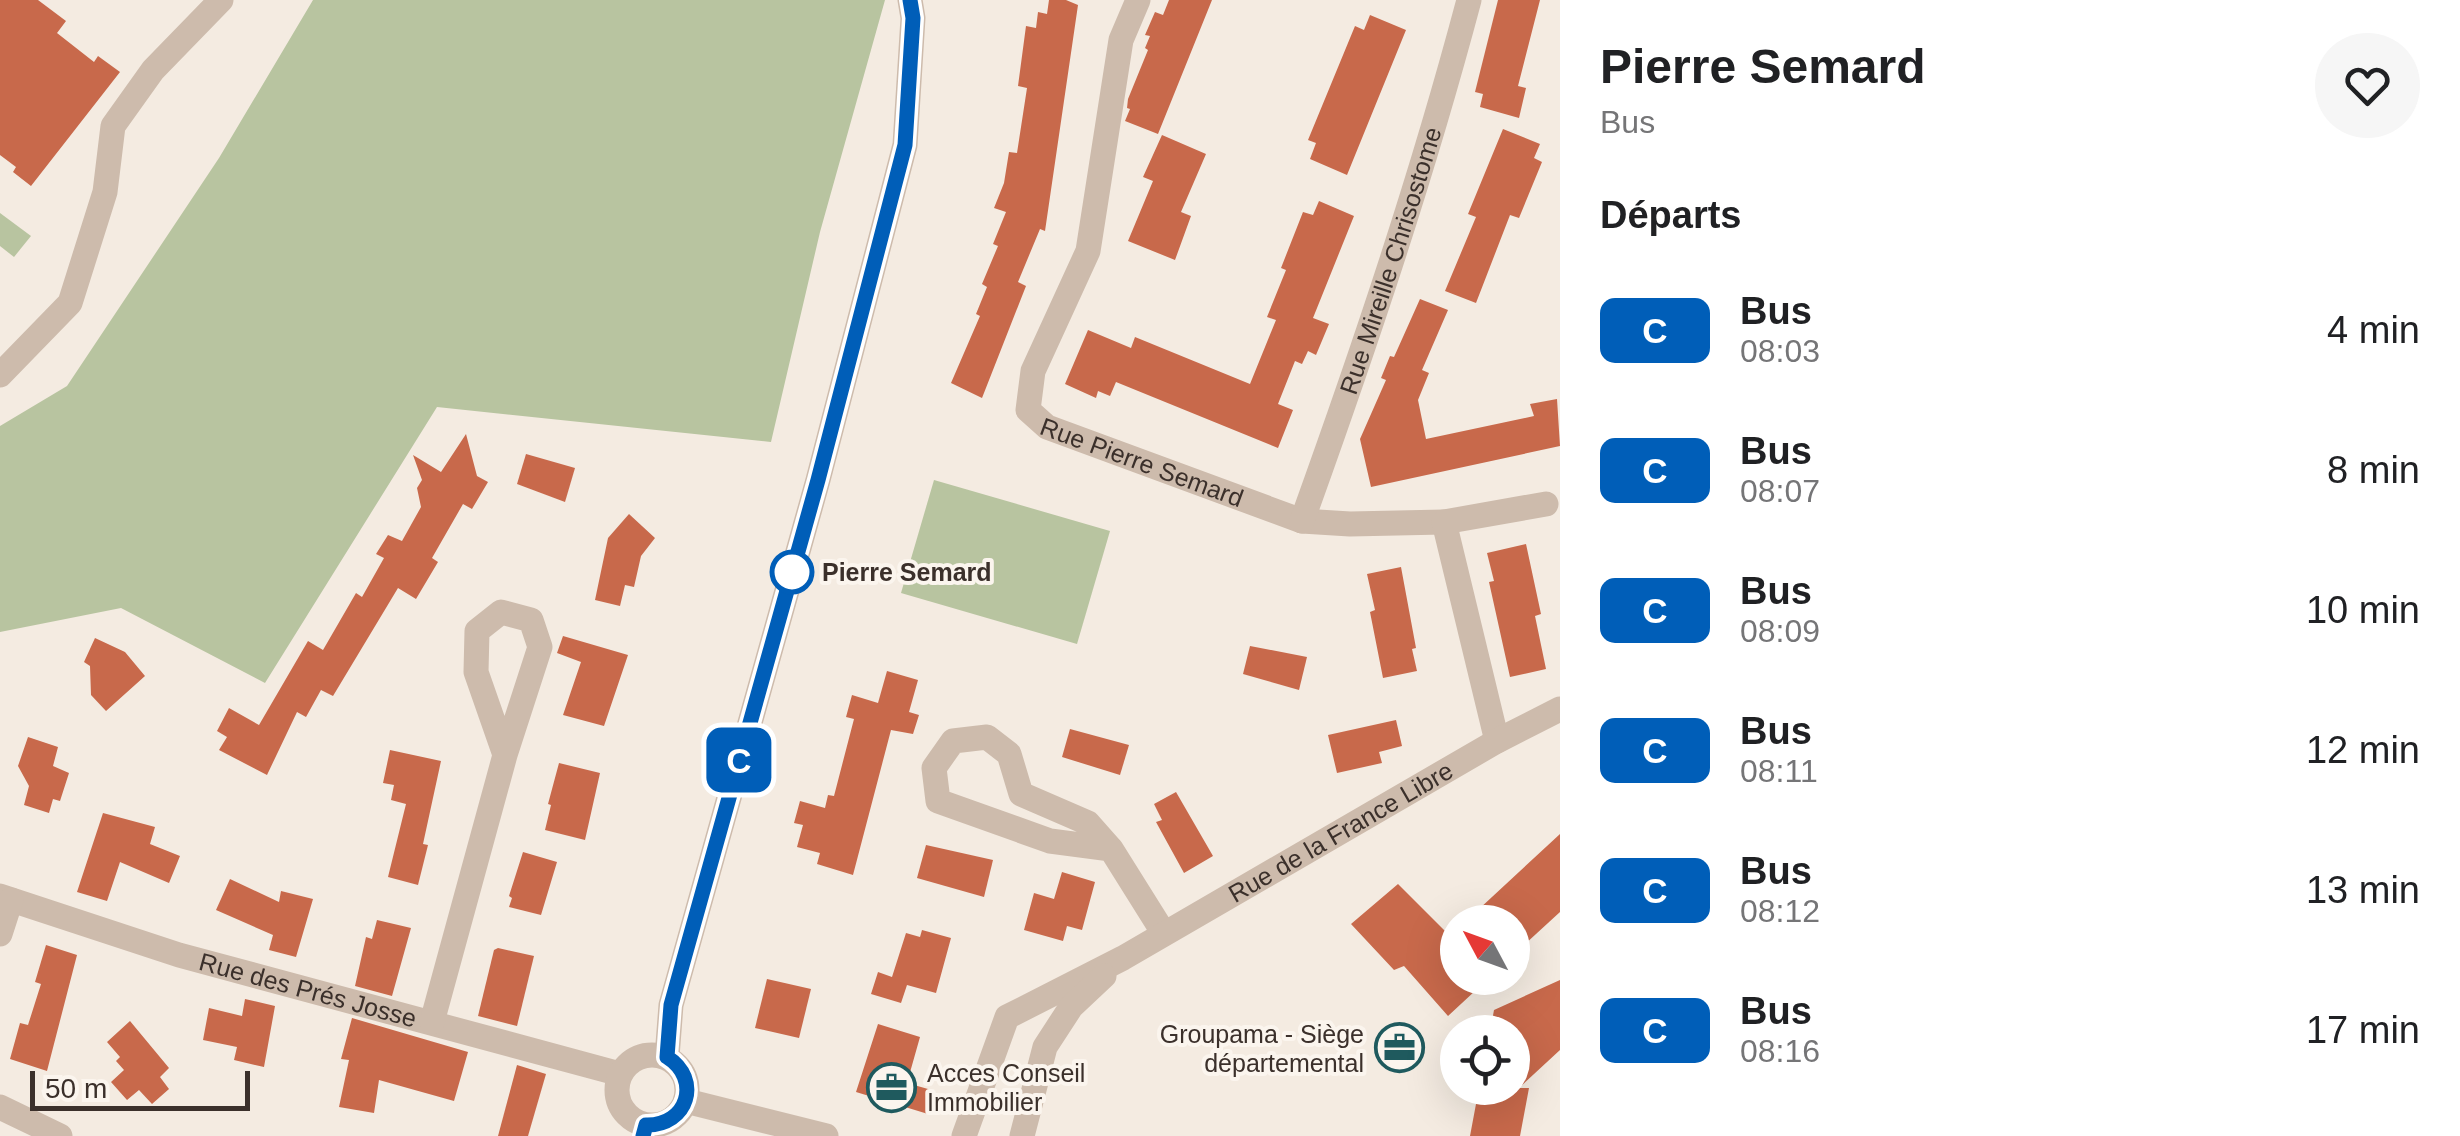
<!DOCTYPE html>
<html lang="fr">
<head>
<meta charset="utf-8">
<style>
  body { margin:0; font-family:Helvetica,sans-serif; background:#f6f6f6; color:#202124; height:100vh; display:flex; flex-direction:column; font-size:38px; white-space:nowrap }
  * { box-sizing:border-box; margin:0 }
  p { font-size:32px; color:#757577 }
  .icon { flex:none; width:55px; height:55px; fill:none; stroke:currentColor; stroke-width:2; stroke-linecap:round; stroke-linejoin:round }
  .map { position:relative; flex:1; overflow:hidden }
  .sheet { display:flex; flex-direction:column; background:#fff; width:900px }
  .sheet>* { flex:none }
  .badge { padding:0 20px; border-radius:15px; font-size:35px; line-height:65px }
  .needle { width:65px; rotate:311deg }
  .buttons { position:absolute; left:1440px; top:905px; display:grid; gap:20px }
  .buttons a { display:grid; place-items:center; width:90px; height:90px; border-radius:50%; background:#fff; box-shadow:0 10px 40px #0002; font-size:50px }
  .scale { position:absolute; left:30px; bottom:25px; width:220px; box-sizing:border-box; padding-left:10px; border:5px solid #3b302b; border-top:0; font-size:28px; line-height:35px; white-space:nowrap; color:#3b302b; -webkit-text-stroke:8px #fbf5ee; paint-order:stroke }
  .map>.badge { position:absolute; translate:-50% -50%; box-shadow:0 0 0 5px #fff }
  h2 { padding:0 40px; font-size:38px; line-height:90px }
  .round { display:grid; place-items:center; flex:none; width:105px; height:105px; border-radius:52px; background:#f6f6f6 }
  .headline { display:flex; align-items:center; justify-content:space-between; height:170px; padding:0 40px }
  h1 { font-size:48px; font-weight:600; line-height:75px }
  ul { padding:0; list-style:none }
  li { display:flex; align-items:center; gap:30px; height:140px; padding:0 40px }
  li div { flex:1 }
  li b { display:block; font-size:38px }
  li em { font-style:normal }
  li .badge { min-width:110px; font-weight:700; text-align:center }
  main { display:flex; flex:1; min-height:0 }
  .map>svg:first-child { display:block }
  .green { fill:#b8c4a0 }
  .building { fill:#c8694b }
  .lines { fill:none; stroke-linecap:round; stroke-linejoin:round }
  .minor { stroke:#cdbbac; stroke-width:25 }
  .tertiary { stroke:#cdbbac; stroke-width:25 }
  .line-casing { stroke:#fff; stroke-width:22 }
  .line { stroke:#005eb8; stroke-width:15 }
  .stop-dot { fill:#fff; stroke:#005eb8; stroke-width:5 }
  .labels { text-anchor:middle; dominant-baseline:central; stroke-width:8; stroke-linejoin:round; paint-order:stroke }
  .street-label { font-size:25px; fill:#3b302b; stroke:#fbf5ee }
  .stop-label { font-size:25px; font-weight:bold; fill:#3b302b; stroke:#fbf5ee; text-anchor:start }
  .poi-label { font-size:25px; fill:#3b302b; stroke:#fbf5ee; text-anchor:end }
</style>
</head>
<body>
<main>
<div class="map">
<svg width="1560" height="1136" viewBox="0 0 1560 1136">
  <rect width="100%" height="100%" fill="#f4ebe1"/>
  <g class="green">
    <polygon points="313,0 885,0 820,232 771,442 437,407 265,683 121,608 0,632 0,426 67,386 219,158"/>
    <polygon points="0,213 31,236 14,257 0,246"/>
    <polygon points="934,480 1110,531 1077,644 901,593"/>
  </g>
  <g class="building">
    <polygon points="0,0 38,0 66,21 57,33 94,62 98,56 120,72 31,186 13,172 16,167 0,155"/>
    <polygon points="1049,0 1066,0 1078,5 1045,231 1040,229 1018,282 1026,286 982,398 951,383 980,316 976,314 987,287 982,284 998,246 993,244 1006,212 994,208 1004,183 1009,152 1017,153 1027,88 1018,86 1026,26 1036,28 1038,12 1047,14"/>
    <polygon points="1169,0 1212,0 1158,134 1125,121 1130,109 1127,108 1128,99 1148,50 1145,48 1150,36 1145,35 1155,12 1163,15"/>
    <polygon points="1498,0 1540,0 1518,86 1526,88 1519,118 1480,107 1483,94 1475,92"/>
    <polygon points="1370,15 1406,30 1347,175 1310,159 1316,143 1308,140 1355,26 1364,30"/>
    <polygon points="1503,129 1540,144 1534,158 1542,162 1519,218 1510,215 1476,303 1445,291 1476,217 1468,214"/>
    <polygon points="1162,135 1206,154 1181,212 1191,216 1175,260 1128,241 1153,181 1143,177"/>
    <polygon points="1319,201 1354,216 1313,318 1329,324 1316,355 1308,351 1302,364 1295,361 1278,404 1293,410 1278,448 1116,382 1110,396 1098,391 1096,398 1065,384 1088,330 1131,348 1135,337 1250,384 1276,320 1267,317 1286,270 1281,268 1303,212 1313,215"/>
    <polygon points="1420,299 1448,310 1422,370 1429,373 1418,400 1426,439 1534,416 1530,404 1557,399 1560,446 1371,487 1360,439 1386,380 1381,378 1390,356 1394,357"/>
    <polygon points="466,434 477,476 488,482 472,509 463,504 432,558 438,562 416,599 398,588 333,696 321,690 306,717 297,712 267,775 219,750 227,737 217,731 229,708 259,725 308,641 323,650 356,593 362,597 384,558 376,554 388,535 402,541 421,507 417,488 422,480 413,455 441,472"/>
    <polygon points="526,454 575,468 565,502 517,484"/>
    <polygon points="629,514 655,538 641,556 634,587 625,585 620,606 595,600 608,538"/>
    <polygon points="1526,544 1541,614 1535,616 1546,669 1510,677 1489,582 1494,581 1487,553"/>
    <polygon points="1401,567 1416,648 1412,649 1417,671 1383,678 1370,612 1375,610 1367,574"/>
    <polygon points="563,636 628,655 604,726 563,715 581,662 557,653"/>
    <polygon points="95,638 125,652 145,676 106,711 91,695 90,666 84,662"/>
    <polygon points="1250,646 1307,657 1299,690 1243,674"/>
    <polygon points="887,671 918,680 909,712 919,715 913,734 891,730 853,875 817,864 820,853 797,847 803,825 794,823 800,801 825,808 828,795 834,796 854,719 846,717 852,695 878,703"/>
    <polygon points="1396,720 1402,746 1379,752 1382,763 1337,773 1328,735"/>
    <polygon points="1070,729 1129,745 1120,775 1062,757"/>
    <polygon points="28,737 58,747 53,766 69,773 60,801 53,799 49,813 24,805 29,786 18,766"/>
    <polygon points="390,750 441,761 423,844 428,845 418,885 388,877 406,804 391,800 394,785 383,783"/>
    <polygon points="559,763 600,773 585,840 545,830 551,805 548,804"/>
    <polygon points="1176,792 1213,856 1184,873 1156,822 1162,820 1154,804"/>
    <polygon points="103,813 155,827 150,844 180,856 169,883 120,862 107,901 77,892"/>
    <polygon points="1560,834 1560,912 1512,956 1512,922 1465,922"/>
    <polygon points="926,845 993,860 984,897 917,878"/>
    <polygon points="523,852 557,862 541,915 509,907 512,898 509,896"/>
    <polygon points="1062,872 1095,882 1082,930 1067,926 1063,941 1024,930 1034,893 1054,899"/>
    <polygon points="230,879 279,902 281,891 313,899 296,957 269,950 273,935 216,910"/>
    <polygon points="1398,884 1458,944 1458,978 1489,978 1448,1016 1404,966 1394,970 1351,924"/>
    <polygon points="377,920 411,928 392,996 355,986 366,937 372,939"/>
    <polygon points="922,930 951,938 936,993 907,985 901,1003 871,994 878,972 892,977 906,933 920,937"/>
    <polygon points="46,945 77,955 47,1071 10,1059 20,1023 28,1025 41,984 35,982"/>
    <polygon points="498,948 534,956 517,1026 478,1016 494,950"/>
    <polygon points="767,979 811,989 799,1038 755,1028"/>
    <polygon points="1560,980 1560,1050 1519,1088 1529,1088 1520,1136 1470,1136 1479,1088 1512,1088 1512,1032 1490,1032 1494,1010"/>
    <polygon points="245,999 275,1006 264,1067 234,1060 237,1047 203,1040 209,1008 242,1016"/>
    <polygon points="352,1018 468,1052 454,1101 379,1080 374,1113 339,1107 349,1060 341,1059"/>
    <polygon points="130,1021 169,1068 160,1077 169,1089 152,1104 139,1090 127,1100 111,1082 124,1070 116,1061 120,1057 107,1042"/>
    <polygon points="878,1024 920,1037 907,1083 935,1091 928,1114 856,1092"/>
    <polygon points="517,1065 546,1074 528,1136 498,1136"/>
  </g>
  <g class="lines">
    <g class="minor">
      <path id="s1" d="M1138 0 1121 40 1088 251 1033 371 1028 410 1047 427 1302 521 1350 524 1444 522"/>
      <polyline points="0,375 70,303 105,192 113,126 153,70 221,0"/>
      <path id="s2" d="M1302 521C1364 349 1422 177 1469 0"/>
      <polyline points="1497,741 1444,522 1546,504"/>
      <polyline points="1111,849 1088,823 1021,794 1009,754 987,737 953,741 934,768 938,801 1050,841 1111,849 1163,932"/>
      <path id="s3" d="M0 896 179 955 620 1074"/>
      <polyline points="0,934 11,900"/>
      <polyline points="432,1022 505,755 540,647 531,620 501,612 477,631 476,672 505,755"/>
      <polyline points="686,1101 826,1136"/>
      <polyline points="0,1107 60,1136"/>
      <path id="s4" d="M964 1136 1007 1017 1123 958 1497 741 1560 709"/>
      <polyline points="1022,1136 1045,1047 1071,1007 1104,976"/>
    </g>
    <g class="tertiary">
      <circle cx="652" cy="1090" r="35"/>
      <polyline points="667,1057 671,1005 818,480 905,145 913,18 910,0"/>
    </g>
  </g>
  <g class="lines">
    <defs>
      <path id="line" d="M643 1136 646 1125C688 1126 702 1079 667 1057L671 1005 818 480 905 145 913 18 910 0"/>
    </defs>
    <use href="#line" class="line-casing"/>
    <use href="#line" class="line"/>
  </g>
  <defs>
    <symbol id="office-ring" viewBox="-11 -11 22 22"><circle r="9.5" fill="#fbf5ee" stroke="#1f5a5e" stroke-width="1.5"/><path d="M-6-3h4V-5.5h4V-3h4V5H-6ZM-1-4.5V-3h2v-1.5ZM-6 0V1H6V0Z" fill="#1f5a5e"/></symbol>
  </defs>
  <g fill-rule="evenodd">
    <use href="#office-ring" x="1372" y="1020" width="55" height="55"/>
    <use href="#office-ring" x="864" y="1060" width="55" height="55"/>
  </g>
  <circle class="stop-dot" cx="792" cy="572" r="20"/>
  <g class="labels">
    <g class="street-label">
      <text stroke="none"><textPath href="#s2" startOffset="275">Rue Mireille Chrisostome</textPath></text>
      <text stroke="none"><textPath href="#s1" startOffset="555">Rue Pierre Semard</textPath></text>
      <text stroke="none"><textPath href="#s4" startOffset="508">Rue de la France Libre</textPath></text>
      <text stroke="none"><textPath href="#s3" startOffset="322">Rue des Prés Josse</textPath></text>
    </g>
    <g class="stop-label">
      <text x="822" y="572">Pierre Semard</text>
    </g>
    <g class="poi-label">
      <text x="1364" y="1034">Groupama - Siège<tspan x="1364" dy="29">départemental</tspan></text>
      <text x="927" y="1073" text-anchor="start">Acces Conseil<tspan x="927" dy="29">Immobilier</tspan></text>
    </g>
  </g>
</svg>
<div class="buttons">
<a><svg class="needle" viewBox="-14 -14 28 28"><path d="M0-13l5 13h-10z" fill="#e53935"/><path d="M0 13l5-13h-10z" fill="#757577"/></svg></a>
<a><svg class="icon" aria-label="locate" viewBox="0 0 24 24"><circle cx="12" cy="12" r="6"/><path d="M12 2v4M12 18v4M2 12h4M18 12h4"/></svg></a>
</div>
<div class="scale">50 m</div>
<b class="badge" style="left:739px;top:760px;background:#005eb8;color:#fff">C</b>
</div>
<section class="sheet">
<div class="headline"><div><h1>Pierre Semard</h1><p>Bus</p></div><a class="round"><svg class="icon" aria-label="heart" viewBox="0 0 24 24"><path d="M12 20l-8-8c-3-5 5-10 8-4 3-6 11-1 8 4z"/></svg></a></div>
<h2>Départs</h2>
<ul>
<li><span class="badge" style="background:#005eb8;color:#fff">C</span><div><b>Bus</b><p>08:03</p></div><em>4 min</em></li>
<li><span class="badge" style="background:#005eb8;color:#fff">C</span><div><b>Bus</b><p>08:07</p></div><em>8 min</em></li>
<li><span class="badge" style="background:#005eb8;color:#fff">C</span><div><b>Bus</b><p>08:09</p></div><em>10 min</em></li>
<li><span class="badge" style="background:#005eb8;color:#fff">C</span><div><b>Bus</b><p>08:11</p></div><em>12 min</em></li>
<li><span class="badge" style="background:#005eb8;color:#fff">C</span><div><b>Bus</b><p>08:12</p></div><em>13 min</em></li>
<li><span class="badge" style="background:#005eb8;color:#fff">C</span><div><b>Bus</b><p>08:16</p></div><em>17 min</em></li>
</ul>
</section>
</main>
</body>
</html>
